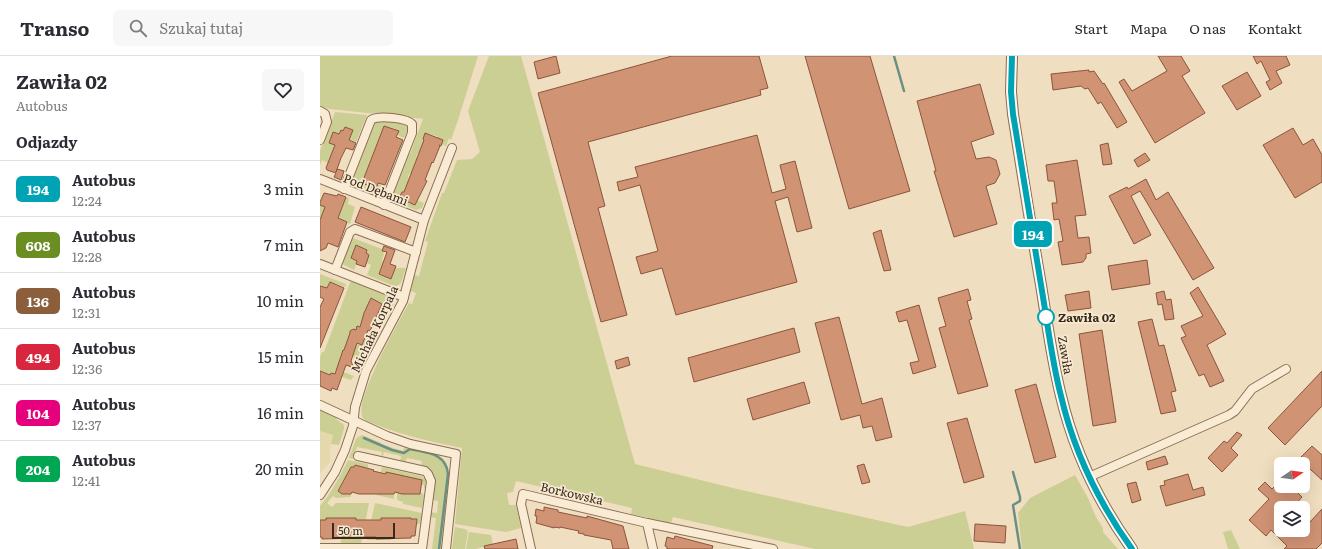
<!DOCTYPE html>
<html lang="pl">
<head>
<meta charset="utf-8">
<style>
  body { margin:0; font-family:Literata,serif; background:#f7f7f7; color:#2b2b33; height:100vh; display:flex; flex-direction:column; font-size:15px; white-space:nowrap }
  * { box-sizing:border-box; margin:0 }
  p { font-size:13px; color:#7c7c81 }
  .icon { flex:none; width:22px; height:22px; fill:none; stroke:currentColor; stroke-width:2; stroke-linecap:round; stroke-linejoin:round }
  .map { position:relative; flex:1; overflow:hidden }
  .drawer { display:flex; flex-direction:column; background:#fff; width:320px }
  .drawer>* { flex:none }
  .badge { padding:0 8px; border-radius:6px; font-size:14px; line-height:26px }
  .needle { width:26px; rotate:77deg }
  .controls { position:absolute; left:954px; top:401px; display:grid; gap:8px }
  .controls a { display:grid; place-items:center; width:36px; height:36px; border-radius:6px; background:#fff; box-shadow:0 4px 16px #0002; font-size:20px }
  .scale { position:absolute; left:12px; bottom:10px; width:63px; box-sizing:border-box; padding-left:4px; border:2px solid #39281c; border-top:0; font-size:11px; line-height:14px; white-space:nowrap; color:#39281c; -webkit-text-stroke:3px #f7e9d0; paint-order:stroke }
  .map>.badge { position:absolute; translate:-50% -50%; box-shadow:0 0 0 2px #fff }
  h2 { padding:0 16px; font-size:15px; line-height:36px }
  .round { display:grid; place-items:center; flex:none; width:42px; height:42px; border-radius:6px; background:#f7f7f7 }
  .head { display:flex; align-items:center; justify-content:space-between; height:68px; padding:0 16px }
  h1 { font-size:19px; font-weight:700; line-height:30px }
  ul { padding:0; list-style:none }
  li { display:flex; align-items:center; gap:12px; height:56px; padding:0 16px; border-top:1px solid #e1e1e2 }
  li div { flex:1 }
  li b { display:block; font-size:15px }
  li em { font-style:normal }
  li .badge { min-width:44px; font-weight:700; text-align:center }
  header { display:flex; align-items:center; gap:24px; box-sizing:border-box; height:56px; padding:0 20px; background:#fff; border-bottom:1px solid #e1e1e2 }
  header strong { font-size:19px }
  nav { display:flex; gap:22px; margin-inline-start:auto; font-size:14px }
  .search { width:280px; height:36px; background:#f7f7f7; display:flex; align-items:center; gap:10px; box-sizing:border-box; padding:0 14px; border-radius:6px; color:#7c7c81; font-size:15px }
  main { display:flex; flex:1; min-height:0 }
  .map>svg:first-child { display:block }
  .farmland { fill:#e6d8ad }
  .green { fill:#cccf94 }
  .lines { fill:none; stroke-linecap:round; stroke-linejoin:round }
  .stream { stroke:#6a9084; stroke-width:2.5 }
  .building { fill:#d09374; stroke:#8b553c }
  .minor-casing { stroke:#8a6e57; stroke-width:10 }
  .tertiary-casing { stroke:#8a6e57; stroke-width:12 }
  .minor { stroke:#faecd4; stroke-width:8 }
  .tertiary { stroke:#faecd4; stroke-width:10 }
  .line-casing { stroke:#fff; stroke-width:9 }
  .line { stroke:#00a3b4; stroke-width:6 }
  .stop-dot { fill:#fff; stroke:#00a3b4; stroke-width:2 }
  .labels { text-anchor:middle; dominant-baseline:central; stroke-width:3.5; stroke-linejoin:round; paint-order:stroke }
  .street-label { font-size:12px; fill:#39281c; stroke:#f7e9d0 }
  .stop-label { font-size:12px; font-weight:bold; fill:#39281c; stroke:#f7e9d0; text-anchor:start }
</style>
</head>
<body>
<header>
<strong>Transo</strong>
<div class="search"><svg class="icon" aria-label="search" viewBox="0 0 24 24"><circle cx="10" cy="10" r="6"/><path d="M15 15l6 6"/></svg>Szukaj tutaj</div>
<nav><a>Start</a><a>Mapa</a><a>O nas</a><a>Kontakt</a></nav>
</header>
<main>
<section class="drawer">
<div class="head"><div><h1>Zawiła 02</h1><p>Autobus</p></div><a class="round"><svg class="icon" aria-label="heart" viewBox="0 0 24 24"><path d="M12 20l-8-8c-3-5 5-10 8-4 3-6 11-1 8 4z"/></svg></a></div>
<h2>Odjazdy</h2>
<ul>
<li><span class="badge" style="background:#00a3b4;color:#fff">194</span><div><b>Autobus</b><p>12:24</p></div><em>3 min</em></li>
<li><span class="badge" style="background:#6b8e23;color:#fff">608</span><div><b>Autobus</b><p>12:28</p></div><em>7 min</em></li>
<li><span class="badge" style="background:#8b5e3c;color:#fff">136</span><div><b>Autobus</b><p>12:31</p></div><em>10 min</em></li>
<li><span class="badge" style="background:#d7263d;color:#fff">494</span><div><b>Autobus</b><p>12:36</p></div><em>15 min</em></li>
<li><span class="badge" style="background:#e6007e;color:#fff">104</span><div><b>Autobus</b><p>12:37</p></div><em>16 min</em></li>
<li><span class="badge" style="background:#00a651;color:#fff">204</span><div><b>Autobus</b><p>12:41</p></div><em>20 min</em></li>
</ul>
</section>
<div class="map">
<svg width="1002" height="493" viewBox="0 0 1002 493">
  <rect width="100%" height="100%" fill="#f0dec0"/>
  <polygon class="farmland" points="0,375 13,379 10,395 10,406 0,417"/>
  <g class="green">
    <polygon points="0,0 158,0 138,64 131,84 129,82 126,90 119,87 121,83 117,82 117,80 105,77 103,83 106,84 99,97 98,97 96,101 97,101 91,118 89,118 88,122 89,123 86,131 87,132 85,137 82,136 79,142 91,148 97,144 104,147 102,152 96,154 76,146 74,143 74,139 73,138 89,98 90,98 103,63 0,52"/>
    <path d="M169 0H201L315 408 413 432 588 471 645 455 654 493H495L353 461 351 467 311 458 312 452 196 425 193 436 187 437 189 449H196L201 472 186 476 135 468 142 392C113 386 85 380 57 369 53 367 46 366 43 362 32 348 80 263 89 247L92 248 96 237 91 235 94 219 99 220 108 186 105 185 122 137H124L137 104 152 103 160 96 148 55Z"/>
    <polygon points="15,56 47,59 36,86 29,83 32,74 25,71 23,75 21,75 19,78 13,76 9,87 15,89 13,93 16,94 12,104 9,103 8,107 2,104 0,109 0,95"/>
    <path d="M60 65 83 67C90 72 87 76 84 82L77 79 78 75 75 74V73L64 70 42 127 52 132V131L56 132 58 128 65 131 63 136 59 138 37 132 34 128V124L32 123 53 71 55 67Z"/>
    <polygon points="26,141 29,142 28,148 35,151 30,168 20,163 18,168 25,171 23,178 12,174 1,161 0,164 0,149 12,154 22,152"/>
    <polygon points="33,182 62,193 64,187 90,197 65,189 62,194 64,198 62,205 64,206 59,218 71,223 75,212 86,212 81,227 77,230 74,230 47,219 51,209 46,207 49,199 46,197 47,194 36,189 31,202 37,205 34,214 22,208 31,183"/>
    <polygon points="0,218 26,228 25,231 10,226 8,233 0,230"/>
    <path d="M31 224 69 239 68 241 72 244 73 248 70 256 60 251 61 247 51 242 44 257C50 262 55 267 64 266L61 272 42 264 40 271 37 270 36 274 32 272 28 284 37 286V288L42 289 45 282 53 285 41 306 32 300 33 297 23 294 20 301 23 316 34 320 31 324 11 317 10 321 0 315V301L2 296H4Z"/>
    <polygon points="0,353 17,361 16,363 24,369 24,373 19,389 11,388 13,379 0,375"/>
    <path d="M42 379 61 387V388L83 395 85 390C104 395 128 394 129 418L122 493H112L116 462 110 461V456L117 457 118 445 112 444 114 425 111 416 101 411 102 405 87 402 85 407 80 406 81 400 64 396 62 402H61L62 396 37 391 34 403 29 402 36 383 38 381Z"/>
    <polygon points="28,404 48,408 48,412 35,409 34,411 31,411 26,420 25,425 23,425 18,435 23,438 31,438 31,441 16,442 13,440 7,447 12,451 16,447 49,447 41,487 21,487 21,483 31,481 31,483 36,482 36,481 40,481 44,464 36,464 36,462 26,462 26,464 17,464 16,462 7,462 6,464 0,464 0,450 8,440 19,422"/>
    <polygon points="62,411 101,420 106,424 105,433 104,432 104,429 63,416 58,438 74,438 74,443 56,439"/>
    <polygon points="755,419 768,442 776,461 783,472 783,476 798,493 702,493 698,457 710,442"/>
    <polygon points="77,436 102,437 104,439 102,452 83,448 83,446 77,444"/>
    <polygon points="55,447 102,457 100,468 97,468 97,461 97,463 91,463 90,462 81,462 80,463 71,464 71,462 61,462 61,464 53,463 49,481 56,481 71,482 71,484 47,484"/>
    <polygon points="135,471 145,473 148,475 145,493 132,493"/>
    <polygon points="911,474 920,493 908,493 903,476"/>
    <polygon points="149,476 171,479 173,488 156,493 146,493"/>
  </g>
  <g class="lines">
    <g class="stream">
      <polyline points="574,0 584,35"/>
      <path d="M44 382 72 394 84 397 90 393C107 397 126 397 128 418L119 493"/>
      <polyline points="693,416 700,441 700,445 693,449 700,493"/>
    </g>
  </g>
  <g class="building">
    <polygon points="236,0 240,17 218,23 214,6"/>
    <polygon points="352,0 439,0 448,32 440,34 441,39 268,86 285,150 278,152 307,259 281,266 218,37"/>
    <polygon points="485,0 550,0 590,135 529,153"/>
    <polygon points="838,0 861,0 870,15 862,20 885,57 835,87 799,26 804,23 812,35 847,15"/>
    <polygon points="933,0 966,0 970,9 956,15 962,27 950,34 946,26 950,24 941,5 937,8"/>
    <polygon points="769,14 769,16 774,15 783,28 784,27 807,66 797,72 781,46 778,48 768,32 765,33 761,30 733,34 731,18"/>
    <polygon points="927,16 941,40 917,54 902,30"/>
    <polygon points="660,28 674,78 651,86 656,103 669,101 676,104 680,118 675,127 666,130 677,168 634,181 614,115 616,115 597,45"/>
    <polygon points="64,70 79,75 76,81 83,84 65,129 58,127 56,133 42,127"/>
    <polygon points="25,71 33,74 29,84 36,87 33,94 26,92 21,102 16,116 17,113 24,115 21,124 14,121 16,117 7,114 6,112 15,89 9,87 13,76 19,78 21,74 23,75"/>
    <polygon points="973,72 983,89 993,83 1002,99 1002,126 975,142 943,89"/>
    <polygon points="105,77 123,84 121,90 119,89 120,90 113,107 112,106 105,124 107,125 95,149 79,142 82,136 84,136 104,84 103,83"/>
    <polygon points="437,79 452,137 466,133 460,109 475,105 492,172 477,176 468,141 455,145 477,226 356,259 342,212 321,218 316,201 338,195 320,129 299,135 297,126 318,121 315,111"/>
    <polygon points="788,87 792,108 783,109 780,89"/>
    <polygon points="825,97 830,104 818,111 814,104"/>
    <polygon points="757,104 766,159 755,160 758,182 769,181 771,197 766,198 766,202 763,206 742,209 738,186 743,185 739,163 734,164 732,147 737,147 734,125 728,125 726,109"/>
    <polygon points="826,123 836,144 848,136 894,212 873,224 820,135 811,140 831,179 814,188 789,140 807,131 808,133"/>
    <polygon points="4,137 17,140 18,138 26,141 18,162 27,166 18,191 8,187 6,192 0,195 0,164 5,151 0,149 0,146"/>
    <polygon points="41,151 91,171 85,186 35,166"/>
    <polygon points="561,174 571,214 564,215 553,177"/>
    <polygon points="36,189 47,194 46,197 49,199 45,211 36,208 37,205 31,202"/>
    <polygon points="64,190 75,194 70,208 76,210 71,223 59,218 67,196 62,195"/>
    <polygon points="827,204 830,228 792,234 788,210"/>
    <polygon points="10,226 24,232 0,292 0,251 4,243 0,241 0,230 7,232"/>
    <polygon points="878,231 906,278 887,289 904,325 890,331 884,318 879,320 861,282 866,280 861,270 883,260 870,237"/>
    <polygon points="648,233 651,244 647,245 652,263 649,264 668,330 638,338 619,272 626,270 618,242"/>
    <polygon points="769,235 771,252 748,255 745,239"/>
    <polygon points="844,235 846,244 851,243 854,263 845,264 842,248 838,249 836,237"/>
    <polygon points="51,242 62,248 50,275 48,274 42,289 37,287 31,305 34,312 26,309 17,334 12,332 11,335 0,330 0,315 10,319 11,317 15,318 23,294 24,294 30,277 30,275 33,273 36,274 37,270 40,271 44,257"/>
    <polygon points="599,249 616,311 593,318 590,307 599,305 587,264 579,266 576,256"/>
    <polygon points="519,261 542,348 562,342 572,381 556,385 552,370 543,372 540,359 521,364 495,267"/>
    <polygon points="832,263 839,290 844,289 856,335 851,336 856,355 841,358 818,266"/>
    <polygon points="474,272 480,296 374,326 368,302"/>
    <polygon points="782,274 796,366 773,370 759,278"/>
    <polygon points="308,301 310,309 297,313 295,305"/>
    <polygon points="1002,315 1002,350 965,389 948,372"/>
    <polygon points="484,326 490,347 433,364 427,343"/>
    <polygon points="716,328 736,401 715,407 695,334"/>
    <polygon points="647,362 664,421 644,427 627,367"/>
    <polygon points="917,376 922,379 911,392 918,399 902,416 888,402 904,385 907,387"/>
    <polygon points="992,390 1002,399 1002,424 979,403"/>
    <polygon points="845,400 848,408 828,414 826,406"/>
    <polygon points="544,408 550,426 542,428 537,410"/>
    <polygon points="35,409 54,414 53,415 66,418 66,416 102,424 100,438 82,438 75,436 74,438 39,438 32,436 31,438 22,438 18,435 31,411 34,411"/>
    <polygon points="868,418 873,434 883,431 885,439 846,450 840,430 845,429 844,425"/>
    <polygon points="961,424 961,430 971,430 982,441 972,452 961,452 961,474 973,474 978,479 1002,453 1002,487 996,493 964,493 967,490 951,474 946,480 929,464 949,443 938,433 945,426 952,433"/>
    <polygon points="816,426 821,444 812,447 807,428"/>
    <polygon points="224,451 238,454 238,456 267,462 267,460 303,470 309,493 293,493 291,484 264,479 264,478 258,477 259,475 240,471 240,472 234,471 234,472 216,467 217,460 215,460 216,453 224,455"/>
    <polygon points="6,462 36,462 36,464 61,464 61,462 91,462 91,463 97,463 95,480 91,480 91,482 56,483 56,481 36,481 36,482 2,483 2,481 0,481 0,464 6,464"/>
    <polygon points="655,468 686,470 685,487 654,485"/>
    <polygon points="355,480 393,490 392,493 347,493 347,491 345,490 347,481 354,483"/>
    <polygon points="196,483 198,493 165,493 164,490"/>
  </g>
  <g class="lines">
    <defs>
      <g id="minor">
        <polyline points="0,55 5,58 7,66 0,84"/>
        <polyline points="0,123 104,164"/>
        <path d="M24 133 51 64C58 59 87 62 92 68V77L64 149"/>
        <polyline points="0,208 84,241"/>
        <polyline points="15,214 30,176 35,173 96,196"/>
        <polyline points="0,349 67,380 90,388 136,398 126,493"/>
        <polyline points="38,400 105,415 108,418 111,425 102,493"/>
        <polyline points="769,421 909,359 915,355 932,333 966,313"/>
        <polyline points="0,439 15,416 25,394 33,370 35,351 46,315 83,245 104,164 132,92"/>
        <polyline points="327,467 333,493"/>
        <polyline points="0,492 102,492"/>
        <polyline points="211,493 201,448 203,438 327,467 453,493"/>
      </g>
      <path id="tertiary" d="M692 0 691 36 693 58C702 115 711 172 721 229 727 266 732 304 741 340 754 395 779 447 812 493"/>
    </defs>
    <use href="#minor" class="minor-casing"/>
    <use href="#tertiary" class="tertiary-casing"/>
    <use href="#minor" class="minor"/>
    <use href="#tertiary" class="tertiary"/>
  </g>
  <g class="lines">
    <defs>
      <path id="line" d="M692 0 691 36 693 58C703 117 712 176 722 235 728 270 732 306 741 340 754 396 779 447 812 493"/>
    </defs>
    <use href="#line" class="line-casing"/>
    <use href="#line" class="line"/>
  </g>
  <circle class="stop-dot" cx="726" cy="261" r="8"/>
  <g class="labels">
    <g class="street-label">
      <text transform="translate(56 133) rotate(21)">Pod Dębami</text>
      <text transform="translate(54 273) rotate(-65)">Michała Korpala</text>
      <text transform="translate(746 299) rotate(80)">Zawiła</text>
      <text transform="translate(252 437) rotate(13)">Borkowska</text>
    </g>
    <g class="stop-label">
      <text x="738" y="261">Zawiła 02</text>
    </g>
  </g>
</svg>
<div class="controls">
<a><svg class="needle" viewBox="-14 -14 28 28"><path d="M0-13l5 13h-10z" fill="#e53935"/><path d="M0 13l5-13h-10z" fill="#7c7c81"/></svg></a>
<a><svg class="icon" aria-label="layers" viewBox="0 0 24 24"><path d="M12 4l9 5-9 5-9-5zM3 14l9 5 9-5"/></svg></a>
</div>
<div class="scale">50 m</div>
<b class="badge" style="left:713px;top:178px;background:#00a3b4;color:#fff">194</b>
</div>
</main>
</body>
</html>
